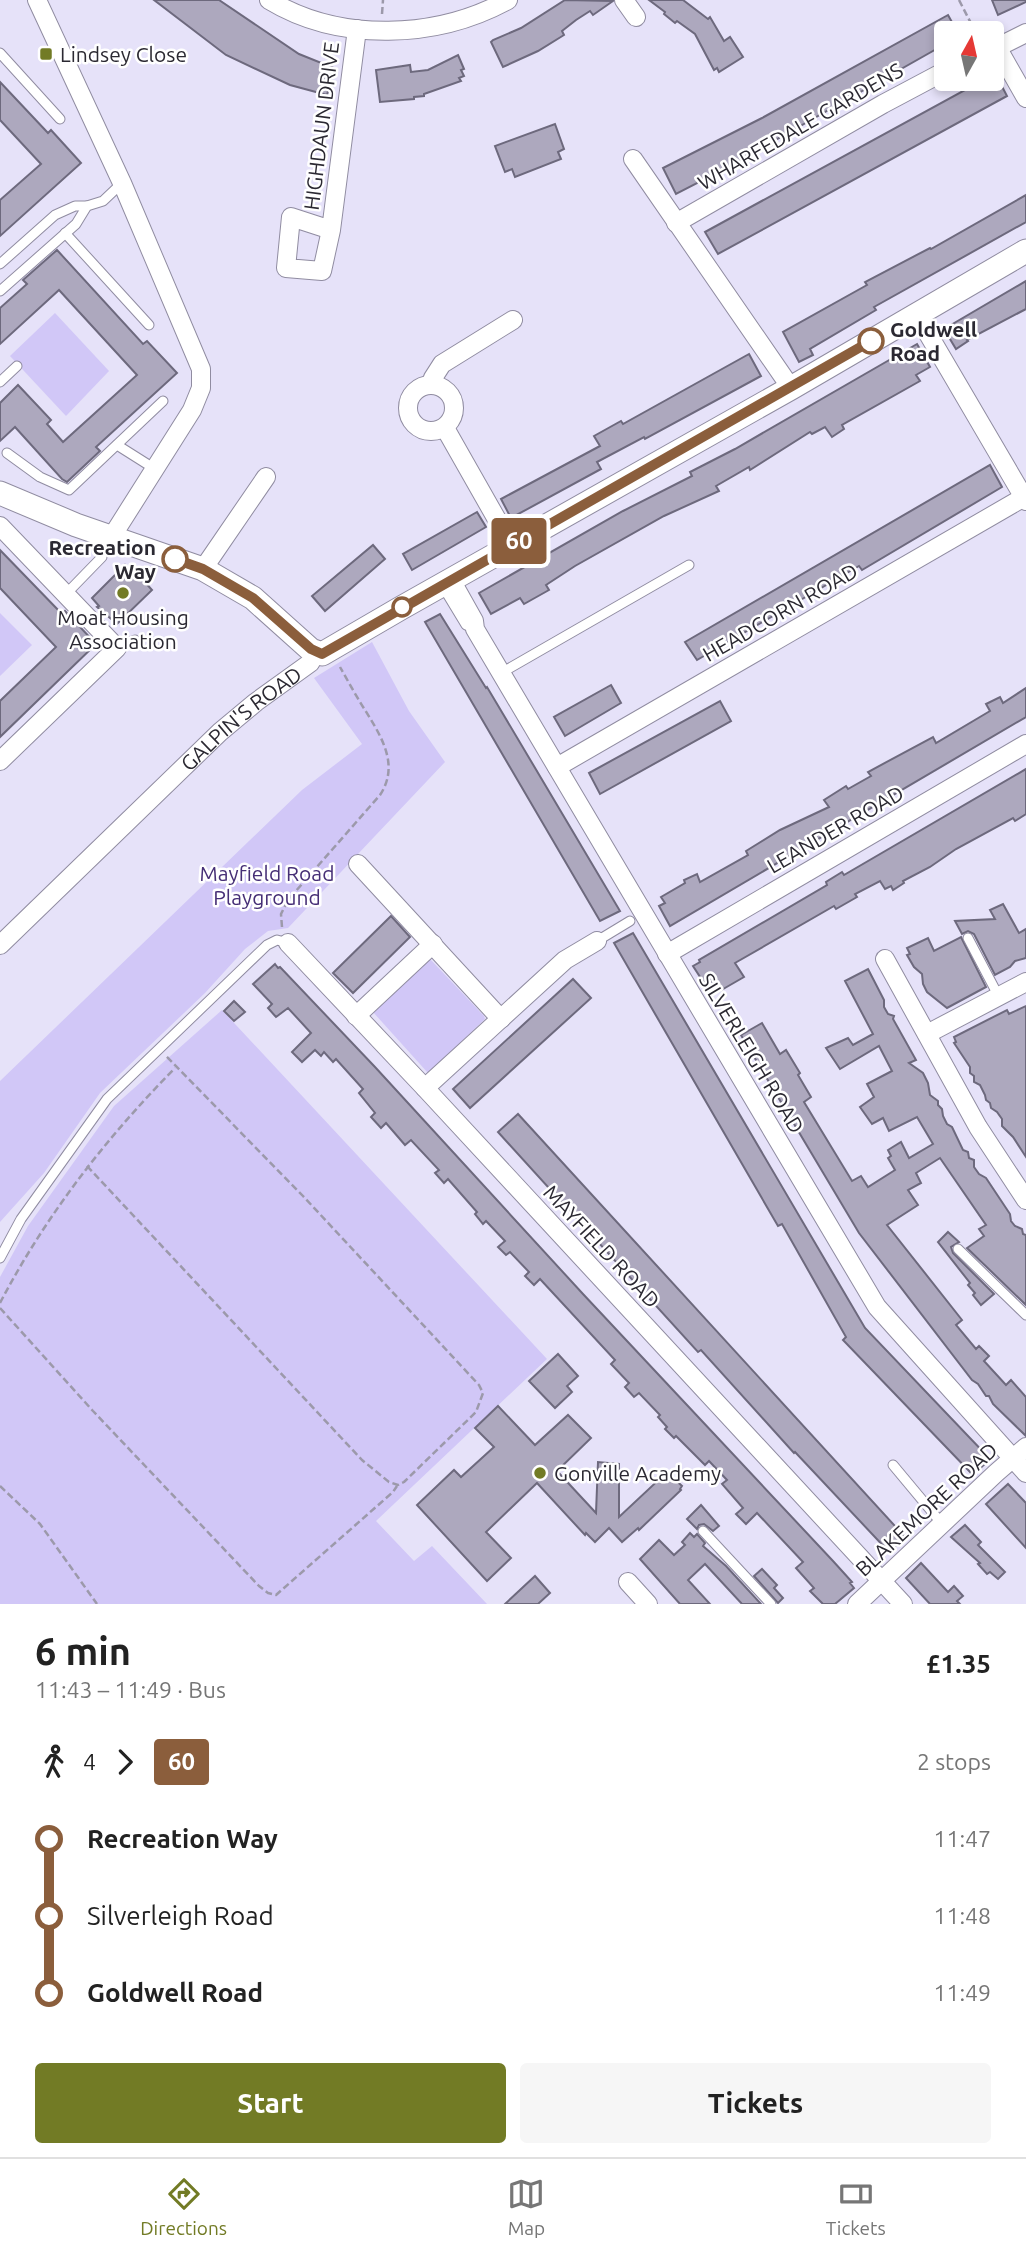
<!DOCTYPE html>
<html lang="en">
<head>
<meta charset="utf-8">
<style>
  body { margin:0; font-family:Ubuntu,sans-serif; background:#f6f6f6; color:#222; height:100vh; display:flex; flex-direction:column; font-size:26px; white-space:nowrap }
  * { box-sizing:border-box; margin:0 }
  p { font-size:23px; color:#767676 }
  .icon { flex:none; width:38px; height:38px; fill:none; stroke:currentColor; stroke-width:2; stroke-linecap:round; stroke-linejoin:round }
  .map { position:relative; height:1604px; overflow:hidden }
  .sheet { display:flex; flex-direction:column; background:#fff; flex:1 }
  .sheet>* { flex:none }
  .badge { padding:0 14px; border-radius:5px; font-size:24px; line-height:46px }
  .needle { width:46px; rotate:8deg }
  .controls { position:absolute; left:934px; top:21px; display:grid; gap:14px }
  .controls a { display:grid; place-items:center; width:70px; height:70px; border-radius:7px; background:#fff; box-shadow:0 4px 10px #0003; font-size:35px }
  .map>.badge { position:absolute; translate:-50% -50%; box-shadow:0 0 0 4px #fff }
  .legs { display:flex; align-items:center; gap:10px; height:77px; padding:0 35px; font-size:23px }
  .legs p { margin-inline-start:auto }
  .overview { display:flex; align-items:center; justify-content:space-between; height:119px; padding:0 35px }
  h1 { font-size:38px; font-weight:600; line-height:52px }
  .primary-button { display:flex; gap:14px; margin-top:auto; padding:14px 35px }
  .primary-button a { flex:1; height:80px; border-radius:7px; background:#727b25; color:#fff; font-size:28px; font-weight:600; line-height:80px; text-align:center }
  .primary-button a+a { background:#f6f6f6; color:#222 }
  ul { padding:0 35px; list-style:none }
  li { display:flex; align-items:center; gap:24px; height:77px; font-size:26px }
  li i { display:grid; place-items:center; width:10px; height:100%; margin:0 9px; background:currentColor }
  li i::after { content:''; width:18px; height:18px; margin:-9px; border:5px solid; border-radius:50%; background:#fff }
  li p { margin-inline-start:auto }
  li:first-child i { background:linear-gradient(#0000 50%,currentColor 0) }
  li:last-child i { background:linear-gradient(currentColor 50%,#0000 0) }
  .tab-bar { display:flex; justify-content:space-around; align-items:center; height:98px; border-top:2px solid #e0e0e0; background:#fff; font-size:19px; color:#767676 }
  .tab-bar a { display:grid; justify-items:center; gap:4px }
  .tab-bar .active { color:#727b25 }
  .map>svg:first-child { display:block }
  .green { fill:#d1c7f7 }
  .building { fill:#ada8be; stroke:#6d697d; stroke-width:2 }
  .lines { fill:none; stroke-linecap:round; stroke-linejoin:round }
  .service-casing { stroke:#908ca1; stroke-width:11 }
  .minor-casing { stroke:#908ca1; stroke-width:20 }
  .tertiary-casing { stroke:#908ca1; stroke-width:25 }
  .path { stroke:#9c99aa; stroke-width:2.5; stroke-dasharray:7 3.5; stroke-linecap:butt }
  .service { stroke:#fff; stroke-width:9 }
  .minor { stroke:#fff; stroke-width:18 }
  .tertiary { stroke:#fff; stroke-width:23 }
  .line-1-casing { stroke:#fff; stroke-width:16 }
  .line-1 { stroke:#8b5e3c; stroke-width:10 }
  .poi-dot { fill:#727b25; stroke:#fff; stroke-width:2.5 }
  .stop-1-dot { fill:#fff; stroke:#8b5e3c; stroke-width:3.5 }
  .labels { text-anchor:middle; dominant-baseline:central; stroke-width:5; stroke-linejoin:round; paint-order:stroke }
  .poi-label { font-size:21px; fill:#2b2932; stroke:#fff; text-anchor:start }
  .street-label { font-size:21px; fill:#2b2932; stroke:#fff }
  .stop-label { font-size:21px; font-weight:bold; fill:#2b2932; stroke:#fff; text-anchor:start }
  .park-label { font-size:21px; fill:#462f76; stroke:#fff }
</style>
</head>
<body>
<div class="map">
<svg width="1026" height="1604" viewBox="0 0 1026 1604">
  <rect width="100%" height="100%" fill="#e6e2f9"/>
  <g class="green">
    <polygon points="55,313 109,371 66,416 10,356"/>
    <polygon points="0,613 32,645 0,676"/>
    <polygon points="372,642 409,711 445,762 288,928 268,931 245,949 205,993 100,1093 44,1173 0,1222 0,1081 302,790 362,744 314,678"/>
    <polygon points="430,959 484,1016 485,1019 428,1073 373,1012"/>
    <polygon points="222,1010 547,1359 376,1521 414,1561 432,1546 487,1604 0,1604 0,1277 28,1226 114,1106"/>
  </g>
  <g class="building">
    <polygon points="154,0 219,0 299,54 334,68 327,95 290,85 226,55"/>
    <polygon points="565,0 613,1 593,15 590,11 576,20 562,31 564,35 538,51 503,67 491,42 493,40 521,28"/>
    <polygon points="649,0 683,0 708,19 710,17 724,41 730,37 743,57 719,72 717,68 714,70 695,34 677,21 675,23 664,14 665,12"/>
    <polygon points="992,0 1026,0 1026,2 998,15"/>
    <polygon points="948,15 958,33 947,33 947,43 774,141 775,143 676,194 663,168 762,118"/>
    <polygon points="458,55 464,69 461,70 464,76 459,78 461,81 424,94 424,96 414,97 414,99 380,102 376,70 410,65 411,72 428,70"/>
    <polygon points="995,73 1007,96 718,254 705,232 985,79 992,79 992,75"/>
    <polygon points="0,82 48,133 51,130 81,163 0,236 0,200 41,164 0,120"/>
    <polygon points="555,124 564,149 558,152 561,159 515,177 512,169 505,172 495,146"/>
    <polygon points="1026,195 1026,222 874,307 876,310 810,349 813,355 799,362 783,332 867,285 865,282 930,248 931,249"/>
    <polygon points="57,250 143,344 147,341 177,373 96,447 100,451 67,482 62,479 15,427 0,441 0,403 18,385 51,420 47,424 63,442 137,375 59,290 0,344 0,308 27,284 23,280"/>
    <polygon points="1026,281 1026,309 967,340 968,341 956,349 944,329"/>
    <polygon points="917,344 930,367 916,375 920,381 842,425 844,429 832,437 825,427 812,434 810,432 750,470 749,467 716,486 719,491 664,516 575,566 546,585 549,590 524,604 520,598 491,614 479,593 623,511 692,476 690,472 735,449"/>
    <polygon points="749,354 761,376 645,439 644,437 597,462 601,469 511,518 501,499 600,446 594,436 621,421 623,424"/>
    <polygon points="990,465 1002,487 862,570 859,566 697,660 685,642"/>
    <polygon points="477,512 486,527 412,570 403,554"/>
    <polygon points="373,545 385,559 325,611 312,596"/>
    <polygon points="0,550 62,614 65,611 96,644 0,737 0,701 56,647 0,588"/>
    <polygon points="125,565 133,573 135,571 152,590 117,624 97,607 99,606 92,598"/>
    <polygon points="440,614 486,688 487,687 620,911 600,921 425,622"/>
    <polygon points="611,685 621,703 565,736 554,717"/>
    <polygon points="1026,688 1026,717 670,926 659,906 665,903 661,897 685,883 684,880 697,874 700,882 748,855 746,851 780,830 829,807 824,800 846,786 848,789 871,776 868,772 933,737 936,743 990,711 986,704 1000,697 1003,703"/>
    <polygon points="720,701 731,721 600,794 589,773"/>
    <polygon points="1026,769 1026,814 1015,821 1013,818 956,849 930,867 903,881 904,883 893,890 891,886 885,889 880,881 855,894 857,897 836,909 834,906 735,963 744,977 718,992 710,978 704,983 693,966 700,962 699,960 827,885 826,882 842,872 844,875"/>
    <polygon points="1003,904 1019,933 1026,929 1026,958 1015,961 1010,967 995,975 974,934 968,931 962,934 955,921 995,919 990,910"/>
    <polygon points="391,916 410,937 353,993 333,973"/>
    <polygon points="633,933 865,1328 990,1459 973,1475 843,1340 846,1337 782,1224 778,1226 614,943"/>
    <polygon points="961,937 986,987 947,1008 927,992 923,984 922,974 914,967 907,955 910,954 907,948 928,938 934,951"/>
    <polygon points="275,964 278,968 280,967 375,1067 583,1294 833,1561 852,1582 850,1583 854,1588 835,1604 823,1604 810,1591 814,1588 796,1568 803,1562 757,1513 746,1524 736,1514 743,1508 722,1484 727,1480 709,1461 705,1465 676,1436 674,1438 665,1429 667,1427 658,1417 660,1415 639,1393 634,1397 625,1387 629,1383 611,1364 615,1360 540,1279 534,1285 525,1276 529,1272 510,1252 506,1255 498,1247 505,1241 486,1221 483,1224 475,1214 477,1212 448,1179 444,1183 435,1173 439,1170 411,1140 405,1145 386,1123 381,1128 371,1117 375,1113 359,1093 363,1089 336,1059 333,1062 324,1052 321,1056 315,1050 302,1062 292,1052 311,1033 288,1008 276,1017 268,1008 272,1004 253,984"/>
    <polygon points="868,969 884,1000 884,1007 888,1014 894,1016 893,1019 916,1060 909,1063 923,1073 928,1083 930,1095 938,1101 938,1105 942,1109 943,1116 947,1124 952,1127 963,1150 968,1152 969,1158 974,1160 974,1167 979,1174 986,1178 1010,1214 1011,1221 1015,1226 1022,1229 1023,1234 1026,1235 1026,1305 967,1248 984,1236 979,1229 986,1225 940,1158 916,1173 921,1183 908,1190 918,1205 887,1225 962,1320 956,1325 976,1349 979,1346 989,1356 984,1361 1006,1385 1011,1380 1026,1397 1026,1436 993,1404 989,1396 986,1396 978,1384 972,1380 859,1233 741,1035 762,1023 780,1054 786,1050 800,1073 798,1075 811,1097 804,1102 852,1181 861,1176 868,1187 895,1170 888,1158 891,1156 888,1150 901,1142 909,1158 933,1144 917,1117 889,1131 883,1118 872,1124 860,1107 874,1097 867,1084 892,1071 879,1046 840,1069 826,1048 848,1038 853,1045 873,1034 845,981"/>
    <polygon points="573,979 591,998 470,1108 453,1089"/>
    <polygon points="234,1001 245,1012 234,1021 224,1011"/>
    <polygon points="1026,1006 1026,1157 1013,1137 1002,1126 1002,1119 997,1112 991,1108 990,1103 986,1100 985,1095 980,1085 974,1082 974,1076 970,1073 970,1067 954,1043 956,1042 954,1037 1007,1010 1009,1014"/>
    <polygon points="518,1114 905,1537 889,1552 795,1452 794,1453 701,1350 698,1352 498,1132"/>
    <polygon points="948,1232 959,1242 951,1247 953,1253 994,1294 981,1305 973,1295 975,1293 968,1285 970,1283 938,1242"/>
    <polygon points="558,1354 578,1376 567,1386 572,1392 555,1408 529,1381"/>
    <polygon points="498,1406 535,1445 568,1415 591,1438 557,1471 596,1513 598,1462 619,1464 619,1517 667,1472 682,1486 680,1489 681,1490 639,1530 638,1528 622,1542 609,1528 595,1542 586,1533 585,1535 537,1483 486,1532 511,1558 487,1581 417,1505 454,1470 461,1477 494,1447 475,1428"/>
    <polygon points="1008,1484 1026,1503 1026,1548 986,1504"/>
    <polygon points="701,1505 719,1526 713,1531 704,1524 699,1525 697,1529 687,1519"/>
    <polygon points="965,1525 981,1542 978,1545 1005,1572 998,1579 990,1572 987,1574 978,1564 980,1563 951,1537"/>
    <polygon points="690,1533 694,1537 697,1534 705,1543 703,1546 726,1566 761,1604 742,1604 705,1564 688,1580 710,1604 680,1604 640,1559 659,1540 674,1555 685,1545 682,1542"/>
    <polygon points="921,1563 948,1592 954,1586 963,1596 957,1601 960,1604 930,1604 906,1578"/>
    <polygon points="762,1569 777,1585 774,1588 783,1598 778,1603 754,1576"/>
    <polygon points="535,1576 550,1593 538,1604 505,1604"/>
  </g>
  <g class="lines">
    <defs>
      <g id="service">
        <polyline points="0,53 60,119"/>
        <polyline points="65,233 149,325"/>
        <polyline points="0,264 55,215 75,206 87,206"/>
        <polyline points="0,291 76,224 87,206 103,201 122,183"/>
        <polyline points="0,382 17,366"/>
        <polyline points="117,445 155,469"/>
        <polyline points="7,453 40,477 69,490 163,401"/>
        <polyline points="443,587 466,625 475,629"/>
        <polyline points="66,594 102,557"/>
        <polyline points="117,648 135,640"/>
        <polyline points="501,673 689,565"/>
        <polyline points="968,938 999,997"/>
        <polyline points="597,941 630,921"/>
        <polyline points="958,1249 1026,1315"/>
        <polyline points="0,1258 21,1219 107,1099 267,945 277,940 288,943"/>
        <polyline points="893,1465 943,1525"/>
        <polyline points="703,1531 771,1604"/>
      </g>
      <g id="minor">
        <polyline points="37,0 122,183 201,369 201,388 192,410 111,538"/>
        <path d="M269 0C340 43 437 39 508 0"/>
        <polyline points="624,0 636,17"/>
        <polyline points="997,47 1026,98"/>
        <polyline points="992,50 1026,33"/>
        <polyline points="633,159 791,388"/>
        <polyline points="676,223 883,104 947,70"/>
        <polyline points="331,230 291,217 286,268 322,271 331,230 357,29"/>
        <polyline points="917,315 1026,501"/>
        <polyline points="431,384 433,378 442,364 513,320"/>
        <circle cx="431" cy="408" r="23"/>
        <polyline points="445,428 512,546"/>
        <polyline points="0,526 117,648 0,761"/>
        <polyline points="203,569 266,477"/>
        <polyline points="451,580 474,621 475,629 877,1307 1026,1473"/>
        <polyline points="557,767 1026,496"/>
        <polyline points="358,864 501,1019"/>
        <polyline points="288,943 425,1088 903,1604"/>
        <path id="s1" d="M0 945 220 732 256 702 310 663 316 653"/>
        <polyline points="667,954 1026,744"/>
        <polyline points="885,959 978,1127 1026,1200"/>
        <polyline points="356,1016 433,944"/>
        <polyline points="927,1034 1026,982"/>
        <polyline points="425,1088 565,960 597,941"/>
        <polyline points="628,1582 648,1604"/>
        <polyline points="857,1604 996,1473 1026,1447"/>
      </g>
      <polyline id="tertiary" points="0,493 76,525 203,569 253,598 311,650 322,654 401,608 791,388 1026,251"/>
    </defs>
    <use href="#service" class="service-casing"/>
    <use href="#minor" class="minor-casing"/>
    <use href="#tertiary" class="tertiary-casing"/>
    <g class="path">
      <polyline points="959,0 976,33"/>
      <polyline points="382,14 383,0"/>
      <path d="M282 927 281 914 288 900 380 795C400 765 381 736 365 710 356 696 348 681 340 667"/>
      <polyline points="87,1166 362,1460 389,1482 398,1485 404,1482 476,1412 483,1393 479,1385 303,1196 166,1056"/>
      <path d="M0 1303C46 1215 106 1138 175 1068"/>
      <polyline points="0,1308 93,1411 259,1586 268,1593 276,1595 393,1492 397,1486"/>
      <polyline points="0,1486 40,1524 97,1604"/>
    </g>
    <use href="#service" class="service"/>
    <use href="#minor" class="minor"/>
    <use href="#tertiary" class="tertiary"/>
  </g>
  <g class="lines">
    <defs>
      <polyline id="line-1" points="175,559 203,569 253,598 311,649 322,654 871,341"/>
    </defs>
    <use href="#line-1" class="line-1-casing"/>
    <use href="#line-1" class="line-1"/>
  </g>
  <g class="poi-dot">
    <rect x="39" y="47" width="14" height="14" rx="3.5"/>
    <circle cx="123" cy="593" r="7"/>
    <circle cx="540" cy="1473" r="7"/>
  </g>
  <g class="stop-1-dot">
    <circle cx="871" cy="341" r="12"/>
    <circle cx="175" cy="559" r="12"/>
    <circle cx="402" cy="607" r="9"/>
  </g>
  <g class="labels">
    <g class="poi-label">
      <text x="60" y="54">Lindsey Close</text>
      <text x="123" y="617" text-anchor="middle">Moat Housing<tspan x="123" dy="24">Association</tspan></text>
      <text x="554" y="1473">Gonville Academy</text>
    </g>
    <g class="street-label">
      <text transform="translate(321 126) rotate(-83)">HIGHDAUN DRIVE</text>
      <text transform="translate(800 126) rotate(-30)">WHARFEDALE GARDENS</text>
      <text transform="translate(780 612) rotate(-30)">HEADCORN ROAD</text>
      <text stroke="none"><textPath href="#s1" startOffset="331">GALPIN'S ROAD</textPath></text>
      <text transform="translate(835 829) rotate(-30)">LEANDER ROAD</text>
      <text transform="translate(752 1053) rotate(59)">SILVERLEIGH ROAD</text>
      <text transform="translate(602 1246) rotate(47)">MAYFIELD ROAD</text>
      <text transform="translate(926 1509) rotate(-43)">BLAKEMORE ROAD</text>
    </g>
    <g class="stop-label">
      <text x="890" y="329">Goldwell<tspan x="890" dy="24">Road</tspan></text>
      <text x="156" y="547" text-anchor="end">Recreation<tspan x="156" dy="24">Way</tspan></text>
    </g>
    <g class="park-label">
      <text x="267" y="873">Mayfield Road<tspan x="267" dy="24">Playground</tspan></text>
    </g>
  </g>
</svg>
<div class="controls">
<a><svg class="needle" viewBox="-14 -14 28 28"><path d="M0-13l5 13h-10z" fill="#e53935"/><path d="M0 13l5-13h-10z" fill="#767676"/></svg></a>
</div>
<b class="badge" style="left:519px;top:541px;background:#8b5e3c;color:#fff">60</b>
</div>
<section class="sheet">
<div class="overview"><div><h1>6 min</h1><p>11:43 – 11:49 · Bus</p></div><b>£1.35</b></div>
<div class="legs"><svg class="icon" aria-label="walk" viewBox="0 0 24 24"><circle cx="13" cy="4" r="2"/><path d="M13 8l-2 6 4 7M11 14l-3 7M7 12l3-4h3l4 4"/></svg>4<svg class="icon" aria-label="forward" viewBox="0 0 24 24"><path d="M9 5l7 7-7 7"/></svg><b class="badge" style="background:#8b5e3c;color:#fff">60</b><p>2 stops</p></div>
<ul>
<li><i style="color:#8b5e3c"></i><b>Recreation Way</b><p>11:47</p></li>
<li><i style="color:#8b5e3c"></i><span>Silverleigh Road</span><p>11:48</p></li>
<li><i style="color:#8b5e3c"></i><b>Goldwell Road</b><p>11:49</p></li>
</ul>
<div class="primary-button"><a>Start</a><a>Tickets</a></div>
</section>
<nav class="tab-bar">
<a class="active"><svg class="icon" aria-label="directions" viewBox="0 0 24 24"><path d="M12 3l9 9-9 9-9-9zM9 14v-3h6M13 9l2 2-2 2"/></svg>Directions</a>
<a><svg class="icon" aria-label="map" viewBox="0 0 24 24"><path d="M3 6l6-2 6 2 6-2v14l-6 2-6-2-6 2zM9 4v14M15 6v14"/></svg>Map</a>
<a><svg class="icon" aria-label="tickets" viewBox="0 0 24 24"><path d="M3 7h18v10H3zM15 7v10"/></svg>Tickets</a>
</nav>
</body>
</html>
